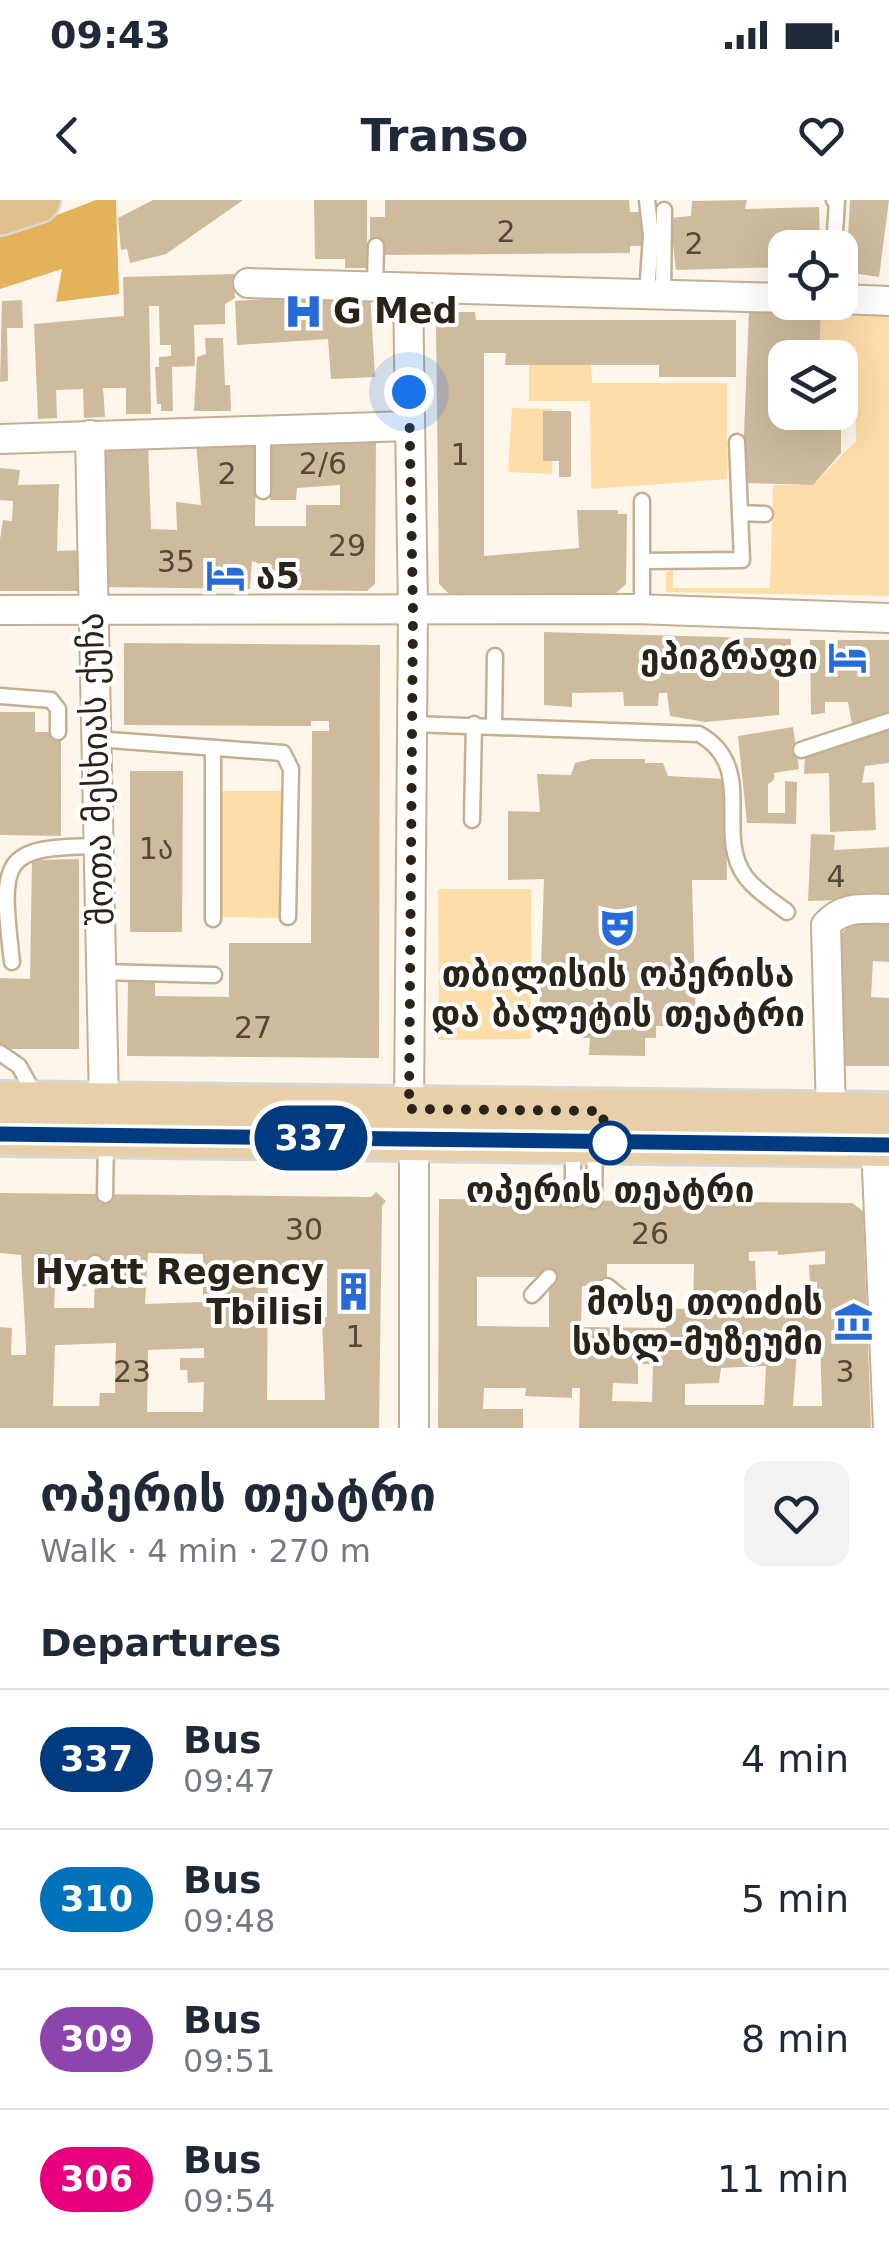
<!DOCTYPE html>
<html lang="en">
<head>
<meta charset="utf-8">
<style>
  body { margin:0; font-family:"DejaVu Sans","Noto Sans Georgian",sans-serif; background:#f2f2f3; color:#1f2937; height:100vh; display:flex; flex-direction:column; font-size:38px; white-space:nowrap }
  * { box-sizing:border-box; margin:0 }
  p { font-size:32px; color:#747a83 }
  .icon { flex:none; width:55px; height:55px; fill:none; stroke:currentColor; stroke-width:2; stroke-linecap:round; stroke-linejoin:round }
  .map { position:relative; height:1228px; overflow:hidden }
  .panel { display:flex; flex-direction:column; background:#fff; flex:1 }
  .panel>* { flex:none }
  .badge { padding:0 20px; border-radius:32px; font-size:35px; line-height:65px }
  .tools { position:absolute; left:768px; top:30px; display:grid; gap:20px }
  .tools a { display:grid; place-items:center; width:90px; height:90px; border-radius:20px; background:#fff; box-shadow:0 10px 40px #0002; font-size:50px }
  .you { position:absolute; width:50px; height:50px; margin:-25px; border:8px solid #fff; border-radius:50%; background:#1a73e8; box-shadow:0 0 0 15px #1a73e833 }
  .map>.badge { position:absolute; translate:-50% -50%; box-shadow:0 0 0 5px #fff }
  h2 { padding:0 40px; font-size:38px; line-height:90px }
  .round { display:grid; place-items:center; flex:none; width:105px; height:105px; border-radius:20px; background:#f2f2f3 }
  .overview { display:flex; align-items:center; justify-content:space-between; height:170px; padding:0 40px }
  h1 { font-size:48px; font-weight:700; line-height:75px }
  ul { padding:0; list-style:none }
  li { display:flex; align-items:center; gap:30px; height:140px; padding:0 40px; border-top:2px solid #e0e1e3 }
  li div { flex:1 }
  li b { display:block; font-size:38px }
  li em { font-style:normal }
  li .badge { min-width:110px; font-weight:700; text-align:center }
  .status { display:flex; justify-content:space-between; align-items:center; height:70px; padding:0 50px; background:#fff; direction:ltr }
  .status svg { height:28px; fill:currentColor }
  header { display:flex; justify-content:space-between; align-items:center; height:130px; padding:0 40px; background:#fff; font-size:45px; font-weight:700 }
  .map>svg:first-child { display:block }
  .green { fill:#fedda9 }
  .forest { fill:#e4b25b }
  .building { fill:#cebb9d; fill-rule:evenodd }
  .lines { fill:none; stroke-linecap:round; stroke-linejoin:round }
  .service-casing { stroke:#c3b093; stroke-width:19 }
  .minor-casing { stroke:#c3b093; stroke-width:32 }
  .primary-casing { stroke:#d9d7d5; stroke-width:48 }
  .trunk-casing { stroke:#d9d7d5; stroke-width:50 }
  .service { stroke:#fff; stroke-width:14 }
  .minor { stroke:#fff; stroke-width:28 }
  .primary { stroke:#e7d0a9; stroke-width:42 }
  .trunk { stroke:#dfc08c; stroke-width:45 }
  .line-casing { stroke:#fff; stroke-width:22 }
  .line { stroke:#003b80; stroke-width:15 }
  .walk { stroke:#2a2317; stroke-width:10; stroke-dasharray:0 18 }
  .stop-dot { fill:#fff; stroke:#003b80; stroke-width:5 }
  .labels { text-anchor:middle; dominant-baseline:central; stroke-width:8; stroke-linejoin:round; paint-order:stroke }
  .number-label { font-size:30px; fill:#534938 }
  .poi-label { font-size:35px; font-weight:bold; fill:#2a2317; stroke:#fff; text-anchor:end }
  .street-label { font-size:35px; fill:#2a2317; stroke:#fff }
  .stop-label { font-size:35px; font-weight:bold; fill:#2a2317; stroke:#fff }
</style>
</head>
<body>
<div class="status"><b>09:43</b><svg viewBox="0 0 49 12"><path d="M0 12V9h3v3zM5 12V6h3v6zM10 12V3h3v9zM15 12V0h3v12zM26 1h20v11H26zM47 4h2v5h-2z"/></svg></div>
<header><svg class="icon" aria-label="back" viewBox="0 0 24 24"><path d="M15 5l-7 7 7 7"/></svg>Transo<svg class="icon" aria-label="heart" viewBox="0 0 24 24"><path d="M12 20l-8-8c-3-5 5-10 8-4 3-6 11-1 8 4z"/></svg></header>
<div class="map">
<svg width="889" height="1228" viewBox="0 0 889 1228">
  <rect width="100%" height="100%" fill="#fef6ea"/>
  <g class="green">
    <polygon points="821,113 889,116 889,396 666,392 666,373 673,369 673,388 770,388 773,285 813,285 856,241 854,151 819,152"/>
    <polygon points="529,164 591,165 592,183 727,183 727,279 591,289 590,201 529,201"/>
    <polygon points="512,208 552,209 552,274 508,272"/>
    <polygon points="219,591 282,591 281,718 218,717"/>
    <polygon points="438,689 531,689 531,839 439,840"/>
  </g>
  <polygon class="forest" points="96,0 116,0 119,94 56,102 62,69 0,89 0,37"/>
  <g class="building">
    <polygon points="153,0 243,0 166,54 130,63 127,49 121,50 118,18"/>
    <polygon points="314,0 367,0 367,68 345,68 345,59 315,59"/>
    <polygon points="385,0 629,0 630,12 642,12 642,46 630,46 630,53 384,55 384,46 370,46 370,17 385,17"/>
    <polygon points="747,0 745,9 819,7 820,48 785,48 785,67 676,70 670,18 691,16 692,1"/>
    <polygon points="850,0 889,0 879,77 846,72"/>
    <polygon points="234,74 235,98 225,104 225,124 194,125 195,166 172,167 173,211 161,211 161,204 157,204 155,167 159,167 159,157 171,156 171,145 160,145 159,106 149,106 151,214 126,214 126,188 103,188 105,217 84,218 83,189 56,190 57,218 38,219 34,124 124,116 123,77"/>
    <polygon points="370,92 375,177 331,179 328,139 237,145 235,101"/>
    <polygon points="22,100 23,128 7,128 8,181 0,182 2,101"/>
    <polygon points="749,111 821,113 819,152 842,151 842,158 785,158 785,212 841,212 841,253 813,285 742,283"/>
    <polygon points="456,112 475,112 476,120 736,120 736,177 659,177 659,165 505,165 506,153 484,153 484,356 579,348 577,310 618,310 618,314 627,314 626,384 614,395 449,394 439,384 436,122 456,122"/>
    <polygon points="205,138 223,138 225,185 230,185 231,211 194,211 197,157 206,154"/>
    <polygon points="543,211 571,211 571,277 559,277 559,261 543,261"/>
    <polygon points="256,239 255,326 306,326 306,305 340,305 340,285 297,288 296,300 270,300 270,240 376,240 375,384 367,391 287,390 282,374 252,361 250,389 104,387 103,244 148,243 151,329 177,330 176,302 201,305 196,241"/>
    <polygon points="0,268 20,270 18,285 59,284 57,351 84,350 84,391 0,391 0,339 3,320 12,321 13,301 0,300"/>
    <polygon points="544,432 791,439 791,471 779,472 779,515 705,522 670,516 667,493 659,493 658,506 624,506 623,492 572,493 572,507 544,505"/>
    <polygon points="810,440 889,440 889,517 853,530 848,502 825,502 825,513 811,515"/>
    <polygon points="124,443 380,445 379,858 127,856 128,780 155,780 155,796 229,797 229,743 311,743 312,531 329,531 329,521 311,521 311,526 124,525"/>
    <polygon points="0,512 35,512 35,532 61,532 61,636 0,635"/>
    <polygon points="889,526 889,563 865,566 862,583 874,582 876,630 830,632 829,573 804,574 805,556"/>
    <polygon points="793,527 799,569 774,573 774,580 768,584 768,613 785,613 785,581 797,582 796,624 747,623 738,536"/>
    <polygon points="592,559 645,559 645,563 663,563 668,576 725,579 727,680 692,680 696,826 656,826 656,838 645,838 645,856 589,855 590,838 579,838 579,825 539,825 544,679 508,680 508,611 540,612 537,574 571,575 575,563"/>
    <polygon points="130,571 183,571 182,732 130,732"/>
    <polygon points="811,634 835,635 834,650 889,647 889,698 808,701"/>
    <polygon points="79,659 79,849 0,849 0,778 30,779 32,660"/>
    <polygon points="852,723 889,723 889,762 873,761 871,797 889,798 889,866 838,866 840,735"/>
    <path d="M376 992 386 1001 382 1006 379 1228H0V1127L12 1128 11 1155H26V1145L21 1055 0 1053V993L371 997ZM148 1053 203 1054V1102L145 1104ZM56 1062 95 1063 94 1108H54ZM268 1068H327V1117H322L325 1200H267ZM116 1143 115 1193H100L99 1206H53L55 1145ZM204 1148V1158H180V1170H187L188 1183 204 1182 203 1212H147L148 1150Z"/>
    <path d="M439 999 852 1003 863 1011 871 1228H579L580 1188H572V1198L525 1196 526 1188H484L483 1209H523V1228H438ZM778 1051V1055L825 1051V1064L809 1065 810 1082H817L818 1108 757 1107 755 1061H749V1052ZM607 1064H694L693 1116 686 1117V1109L666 1108V1128L581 1127 582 1086H607ZM477 1077H549V1127L477 1126ZM798 1136 820 1138 822 1206H793ZM638 1164H653L652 1202 612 1201 613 1183 638 1184ZM766 1166 764 1205H685V1184L719 1183 721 1168Z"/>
  </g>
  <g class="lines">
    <defs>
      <g id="service">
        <polyline points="834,0 837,1 834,48"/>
        <polyline points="375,85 376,46"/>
        <polyline points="647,94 651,36 647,0"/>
        <polyline points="663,95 664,10"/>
        <polyline points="263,229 263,291"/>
        <polyline points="741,313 765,314"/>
        <polyline points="644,361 742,360 737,242"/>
        <polyline points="635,408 642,396 642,301"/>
        <polyline points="0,496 51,500 58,509 58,532"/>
        <path d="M412 524 699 534C758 567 714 633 745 676 755 690 773 701 787 712"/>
        <polyline points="494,524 495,456"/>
        <polyline points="96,539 283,553 291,569 288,717"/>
        <polyline points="801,550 889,521"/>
        <polyline points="472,620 474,524"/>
        <polyline points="213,719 213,548"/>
        <path d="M12 762C0 658 0 647 99 646"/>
        <polyline points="102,772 214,775"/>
        <polyline points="0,853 19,866 36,897"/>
        <polyline points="105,995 106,941"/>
        <polyline points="573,1000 573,946"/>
        <polyline points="594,1001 595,947"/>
        <polyline points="83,1077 95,1063"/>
        <polyline points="607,1086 621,1097"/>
        <polyline points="532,1095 549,1077"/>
      </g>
      <g id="minor">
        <polyline points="248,83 785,98"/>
        <polyline points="408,90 413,411 409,909"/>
        <polyline points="840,99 889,101"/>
        <polyline points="90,235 104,904"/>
        <polyline points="0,239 409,226"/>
        <polyline points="0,410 634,409 889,418"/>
        <path d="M831 913 826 725C843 705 865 709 889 709"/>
        <polyline points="876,945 888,1228"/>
        <polyline points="414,1228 414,939"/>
      </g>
      <g id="primary">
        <polyline points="0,903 889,914"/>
        <polyline points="0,934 889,945"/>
      </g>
      <polyline id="trunk" points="0,12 37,0"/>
    </defs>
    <use href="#service" class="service-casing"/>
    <use href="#minor" class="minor-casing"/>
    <use href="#primary" class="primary-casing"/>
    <use href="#trunk" class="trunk-casing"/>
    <use href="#service" class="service"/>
    <use href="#minor" class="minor"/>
    <use href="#primary" class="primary"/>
    <use href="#trunk" class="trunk"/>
  </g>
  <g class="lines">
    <defs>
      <polyline id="line" points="0,934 889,945"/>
    </defs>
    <use href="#line" class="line-casing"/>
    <use href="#line" class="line"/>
    <polyline class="walk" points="409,192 413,411 409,909 601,911 610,943"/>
  </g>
  <defs>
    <symbol id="hospital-bare" viewBox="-9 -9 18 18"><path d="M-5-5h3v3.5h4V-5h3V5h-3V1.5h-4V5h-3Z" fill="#266bd7" stroke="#fff" stroke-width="2.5" paint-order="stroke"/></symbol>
    <symbol id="hotel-bare" viewBox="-9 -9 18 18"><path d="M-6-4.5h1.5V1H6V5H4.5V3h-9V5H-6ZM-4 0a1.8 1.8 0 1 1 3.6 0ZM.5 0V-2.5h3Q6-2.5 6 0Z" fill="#266bd7" stroke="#fff" stroke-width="2.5" paint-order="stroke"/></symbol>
    <symbol id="theatre-bare" viewBox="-9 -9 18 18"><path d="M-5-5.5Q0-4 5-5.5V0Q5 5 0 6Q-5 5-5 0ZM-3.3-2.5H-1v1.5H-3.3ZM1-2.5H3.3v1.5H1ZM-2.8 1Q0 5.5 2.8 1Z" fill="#266bd7" stroke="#fff" stroke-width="2.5" paint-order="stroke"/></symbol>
    <symbol id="building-bare" viewBox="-9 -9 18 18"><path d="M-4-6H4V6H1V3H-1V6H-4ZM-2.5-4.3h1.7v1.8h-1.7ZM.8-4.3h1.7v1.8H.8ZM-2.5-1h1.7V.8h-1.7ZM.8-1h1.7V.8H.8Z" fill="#266bd7" stroke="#fff" stroke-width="2.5" paint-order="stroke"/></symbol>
    <symbol id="museum-bare" viewBox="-9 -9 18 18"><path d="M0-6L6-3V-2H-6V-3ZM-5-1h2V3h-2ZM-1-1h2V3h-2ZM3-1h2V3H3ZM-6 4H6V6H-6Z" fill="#266bd7" stroke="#fff" stroke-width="2.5" paint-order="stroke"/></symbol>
  </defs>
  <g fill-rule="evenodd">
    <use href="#hospital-bare" x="276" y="84" width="55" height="55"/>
    <use href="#hotel-bare" x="198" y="348" width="55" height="55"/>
    <use href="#hotel-bare" x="820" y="430" width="55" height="55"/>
    <use href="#theatre-bare" x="590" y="700" width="55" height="55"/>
    <use href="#building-bare" x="326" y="1064" width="55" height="55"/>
    <use href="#museum-bare" x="826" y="1094" width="55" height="55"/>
  </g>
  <circle class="stop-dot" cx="610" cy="943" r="20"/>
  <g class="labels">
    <g class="number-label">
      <text x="506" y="31">2</text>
      <text x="694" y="43">2</text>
      <text x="460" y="254">1</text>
      <text x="323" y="263">2/6</text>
      <text x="227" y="273">2</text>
      <text x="347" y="345">29</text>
      <text x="176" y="361">35</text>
      <text x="156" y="648">1ა</text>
      <text x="836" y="676">4</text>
      <text x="253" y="827">27</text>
      <text x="304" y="1029">30</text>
      <text x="650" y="1033">26</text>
      <text x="355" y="1136">1</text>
      <text x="132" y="1171">23</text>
      <text x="845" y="1171">3</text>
    </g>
    <g class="poi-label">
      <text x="333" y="111" text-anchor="start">G Med</text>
      <text x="256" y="376" text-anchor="start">ა5</text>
      <text x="818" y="457">ეპიგრაფი</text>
      <text x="618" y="774" text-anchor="middle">თბილისის ოპერისა<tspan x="618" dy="40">და ბალეტის თეატრი</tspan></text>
      <text x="324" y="1072">Hyatt Regency<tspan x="324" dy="40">Tbilisi</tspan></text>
      <text x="823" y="1102">მოსე თოიძის<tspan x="823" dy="40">სახლ-მუზეუმი</tspan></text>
    </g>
    <g class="street-label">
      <text transform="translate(96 569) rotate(-92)">შოთა მესხიას ქუჩა</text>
    </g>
    <g class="stop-label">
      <text x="610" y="990">ოპერის თეატრი</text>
    </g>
  </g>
</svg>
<div class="tools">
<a><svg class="icon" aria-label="locate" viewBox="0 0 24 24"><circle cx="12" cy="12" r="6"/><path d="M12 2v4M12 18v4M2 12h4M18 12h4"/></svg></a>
<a><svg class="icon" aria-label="layers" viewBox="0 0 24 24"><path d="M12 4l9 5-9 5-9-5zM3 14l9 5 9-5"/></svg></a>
</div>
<div class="you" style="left:409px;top:192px"></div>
<b class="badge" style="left:311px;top:938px;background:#003b80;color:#fff">337</b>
</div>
<section class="panel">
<div class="overview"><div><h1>ოპერის თეატრი</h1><p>Walk · 4 min · 270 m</p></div><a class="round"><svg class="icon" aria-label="heart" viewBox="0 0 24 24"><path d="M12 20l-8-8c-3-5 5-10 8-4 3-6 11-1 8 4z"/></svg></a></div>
<h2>Departures</h2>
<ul>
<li><span class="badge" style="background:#003b80;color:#fff">337</span><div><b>Bus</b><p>09:47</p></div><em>4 min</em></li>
<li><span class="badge" style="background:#0072bc;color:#fff">310</span><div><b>Bus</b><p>09:48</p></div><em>5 min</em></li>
<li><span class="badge" style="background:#8e44ad;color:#fff">309</span><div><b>Bus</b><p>09:51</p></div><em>8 min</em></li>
<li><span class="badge" style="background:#e6007e;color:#fff">306</span><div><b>Bus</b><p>09:54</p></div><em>11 min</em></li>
</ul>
</section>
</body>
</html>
